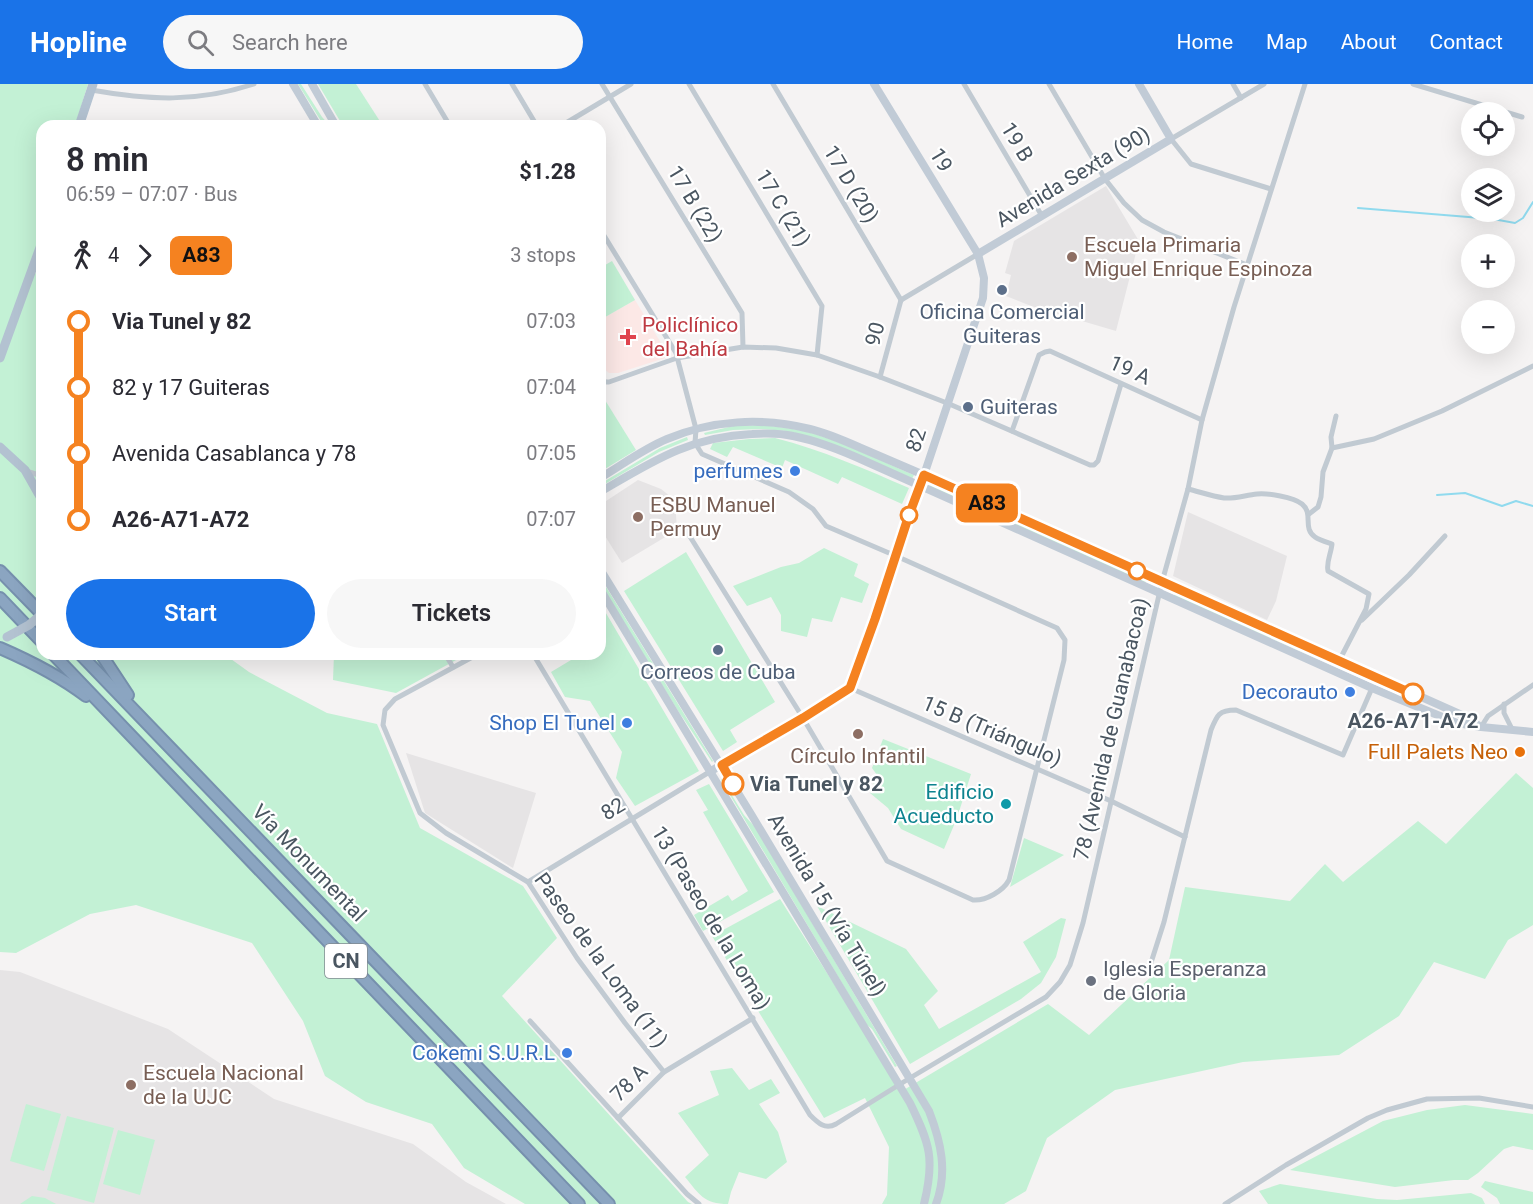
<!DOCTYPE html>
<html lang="en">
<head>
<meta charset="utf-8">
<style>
  body { margin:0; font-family:Roboto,sans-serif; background:#f7f7f7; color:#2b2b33; height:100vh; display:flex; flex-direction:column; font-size:22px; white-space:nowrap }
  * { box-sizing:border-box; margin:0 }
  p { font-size:20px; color:#7c7c81 }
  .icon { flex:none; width:33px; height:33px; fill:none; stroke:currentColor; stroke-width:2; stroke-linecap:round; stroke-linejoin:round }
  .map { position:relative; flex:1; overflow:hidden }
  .panel { position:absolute; left:36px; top:36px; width:570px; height:540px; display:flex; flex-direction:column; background:#fff; border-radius:18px; box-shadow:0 6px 24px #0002 }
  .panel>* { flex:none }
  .badge { padding:0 12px; border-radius:9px; font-size:21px; line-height:39px }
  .controls { position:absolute; left:1461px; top:18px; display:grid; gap:12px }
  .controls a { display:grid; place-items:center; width:54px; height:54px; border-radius:50%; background:#fff; box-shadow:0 6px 24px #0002; font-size:30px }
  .map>.badge { position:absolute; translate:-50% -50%; box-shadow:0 0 0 3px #fff }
  .legs { display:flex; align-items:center; gap:9px; height:66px; padding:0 30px; font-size:20px }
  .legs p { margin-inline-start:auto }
  .summary { display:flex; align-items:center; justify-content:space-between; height:102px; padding:0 30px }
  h1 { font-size:33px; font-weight:600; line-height:45px }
  .button { display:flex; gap:12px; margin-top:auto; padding:12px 30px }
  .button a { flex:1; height:69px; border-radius:36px; background:#1a73e8; color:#fff; font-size:24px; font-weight:600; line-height:69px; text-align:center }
  .button a+a { background:#f7f7f7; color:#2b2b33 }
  ul { padding:0 30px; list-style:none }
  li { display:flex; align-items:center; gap:21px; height:66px; font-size:22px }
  li i { display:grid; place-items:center; width:9px; height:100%; margin:0 8px; background:currentColor }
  li i::after { content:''; width:15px; height:15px; margin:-8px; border:4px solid; border-radius:50%; background:#fff }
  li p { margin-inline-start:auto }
  li:first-child i { background:linear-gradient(#0000 50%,currentColor 0) }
  li:last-child i { background:linear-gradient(currentColor 50%,#0000 0) }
  header { display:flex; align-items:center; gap:36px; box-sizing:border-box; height:84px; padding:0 30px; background:#1a73e8; color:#fff }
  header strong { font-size:28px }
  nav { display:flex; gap:33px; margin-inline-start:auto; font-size:21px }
  .search { width:420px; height:54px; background:#f7f7f7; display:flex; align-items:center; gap:15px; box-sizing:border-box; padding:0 21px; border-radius:33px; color:#7c7c81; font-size:22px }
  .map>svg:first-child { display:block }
  .education { fill:#e6e4e5 }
  .medical { fill:#fce8e6 }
  .green { fill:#c3f1d5 }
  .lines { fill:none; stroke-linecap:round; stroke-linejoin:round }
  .stream { stroke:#90daee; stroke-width:2 }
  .highway-casing { stroke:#7690ad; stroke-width:14 }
  .street { stroke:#c1cad2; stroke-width:5 }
  .secondary { stroke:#c1cbd6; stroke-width:8 }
  .primary { stroke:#b3c2d1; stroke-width:9 }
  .highway { stroke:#8ba5c1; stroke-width:10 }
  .primary-bridge { stroke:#b3c2d1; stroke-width:9 }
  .line-1-casing { stroke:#fff; stroke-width:14 }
  .line-1 { stroke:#f58220; stroke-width:9 }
  .education-dot { fill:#8d6e63; stroke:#fff; stroke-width:2 }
  .service-dot { fill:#5c6f8a; stroke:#fff; stroke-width:2 }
  .health-dot { fill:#e0444e; stroke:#fff; stroke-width:2 }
  .shop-dot { fill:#3f7fe0; stroke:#fff; stroke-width:2 }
  .stop-1-dot { fill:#fff; stroke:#f58220; stroke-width:3 }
  .food-dot { fill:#e8710a; stroke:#fff; stroke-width:2 }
  .culture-dot { fill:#0f9aa8; stroke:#fff; stroke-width:2 }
  .worship-dot { fill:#6b7280; stroke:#fff; stroke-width:2 }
  .labels { text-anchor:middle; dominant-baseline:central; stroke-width:4.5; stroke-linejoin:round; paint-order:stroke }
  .shield { fill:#fff; stroke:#808990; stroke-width:1.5 }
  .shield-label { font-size:20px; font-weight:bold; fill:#4a5661 }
  .street-label { font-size:21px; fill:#4a5661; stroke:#fff }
  .education-label { font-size:21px; fill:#785e54; stroke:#fff; text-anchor:start }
  .service-label { font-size:21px; fill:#4e5e75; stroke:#fff }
  .health-label { font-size:21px; fill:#be3a42; stroke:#fff; text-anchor:start }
  .shop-label { font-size:21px; fill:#366cbe; stroke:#fff; text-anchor:end }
  .stop-label { font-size:21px; font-weight:bold; fill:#4a5661; stroke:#fff }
  .food-label { font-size:21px; fill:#c56008; stroke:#fff; text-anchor:end }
  .culture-label { font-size:21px; fill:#0d838f; stroke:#fff; text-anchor:end }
  .worship-label { font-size:21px; fill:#5b616d; stroke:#fff; text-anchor:start }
</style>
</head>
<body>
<header>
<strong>Hopline</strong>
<div class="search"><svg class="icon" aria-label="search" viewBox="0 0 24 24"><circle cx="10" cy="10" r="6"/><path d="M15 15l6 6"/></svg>Search here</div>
<nav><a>Home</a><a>Map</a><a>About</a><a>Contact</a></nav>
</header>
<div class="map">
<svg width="1533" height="1120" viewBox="0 0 1533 1120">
  <rect width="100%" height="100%" fill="#f5f3f3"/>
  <g class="education">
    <polygon points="1106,102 1139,157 1116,247 1031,222 1006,212 1011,191 1005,189 1014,157"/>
    <polygon points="638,396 661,405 675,416 677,446 622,479 600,444 600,421"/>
    <polygon points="1188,428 1287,472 1276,517 1267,536 1173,492"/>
    <polygon points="406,669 536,709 513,784 425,729"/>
    <polygon points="0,886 20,888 168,945 274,1015 413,1060 466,1098 506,1120 0,1120"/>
  </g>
  <polygon class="medical" points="635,216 667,269 665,274 618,289 609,289 603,284 600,280 600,236"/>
  <g class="green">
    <polygon points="0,0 88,0 75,42 42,42 42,153 33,184 42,203 42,570 224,570 249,588 327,629 377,640 420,744 523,802 557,854 502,912 688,1118 692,1120 525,1120 464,1084 432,1040 366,1018 325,992 303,937 252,859 136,821 90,830 16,869 0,868"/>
    <polygon points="298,0 301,0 322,33 330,42 324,42"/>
    <polygon points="318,0 356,0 383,42 343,42"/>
    <polygon points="612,177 635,216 600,236 600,184"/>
    <polygon points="600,308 636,366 600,388"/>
    <path d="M761 341C779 343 797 345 815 350 849 361 881 377 914 391L912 395 786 347 761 345 733 346 705 351 704 349 733 342Z"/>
    <polygon points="687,353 688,356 659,368 600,403 600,400 660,364"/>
    <path d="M775 354C822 366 865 385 909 404L902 420 842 393 838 400 785 376 782 384 733 363 727 373 710 365 713 359 749 355Z"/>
    <polygon points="931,399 1147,496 1145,499 929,402"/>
    <polygon points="824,464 858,480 854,492 869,500 862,519 841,513 832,538 812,534 807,553 781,547 781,531 771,513 747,522 733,502 781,483 799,479"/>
    <polygon points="686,468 775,618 730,646 737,658 723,667 624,507"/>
    <polygon points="600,493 713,677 712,678 683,634 680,630 600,500"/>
    <polygon points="1175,508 1399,607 1398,610 1174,512"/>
    <polygon points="600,519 699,687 635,722 616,694 622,668 590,617 565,613 551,588 581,570 600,570"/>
    <polygon points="334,570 467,570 396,609 333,596"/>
    <polygon points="883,655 971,690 957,734 944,765 901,745 888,724 870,709 877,691 872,684"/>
    <polygon points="1516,689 1533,704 1533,841 1508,856 1485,895 1434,878 1399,932 1339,971 1243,978 1115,1006 1047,1054 1026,1107 1004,1120 882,1120 887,1111 889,1063 865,1014 824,1034 712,852 780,815 902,1007 1048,920 1089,951 1169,876 1185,803 1290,817 1325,780 1343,798 1418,737 1446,760"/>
    <polygon points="722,695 744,731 755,743 897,982 895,983 872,945 867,941 721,696"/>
    <polygon points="709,700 774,808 703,847 694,831 728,811 732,817 748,807 703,728 708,726 696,706"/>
    <polygon points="1024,754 1064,771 1010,803"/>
    <polygon points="817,822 906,865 938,907 924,921 939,945 1041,888 1023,858 1061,834 1066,835 1056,873 1041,899 1021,915 910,980"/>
    <path d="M732 984 749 1006 771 995 780 1009 759 1020 778 1048 787 1078 766 1095 739 1088 731 1108 728 1120C704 1120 699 1110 685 1093L709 1071 678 1029 719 1011 710 987Z"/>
    <polygon points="26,1020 61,1030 44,1087 10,1077"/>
    <polygon points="1465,1021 1533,1030 1533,1066 1513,1062 1504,1065 1478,1089 1468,1096 1454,1096 1395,1103 1290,1086 1383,1037 1427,1026"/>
    <polygon points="67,1032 114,1044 94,1119 47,1106"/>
    <polygon points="118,1046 155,1056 140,1111 103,1100"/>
    <polygon points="1485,1097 1533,1108 1533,1120 1500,1120 1497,1114 1481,1103"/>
    <polygon points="1280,1100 1377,1115 1397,1116 1471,1109 1482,1114 1485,1120 1268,1120 1259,1107"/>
    <polygon points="32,1112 45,1114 56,1120 20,1120"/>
  </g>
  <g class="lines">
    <g class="stream">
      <polyline points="1358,124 1493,135 1515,139 1523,134 1533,118"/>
      <polyline points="1437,411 1465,409 1502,422 1516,417 1533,422"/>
    </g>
    <defs>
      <g id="highway">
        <polyline points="0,487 42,530"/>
        <polyline points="0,514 42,558"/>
        <path d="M0 564C30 577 60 592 86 612"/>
        <polyline points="53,570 579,1120"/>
        <polyline points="80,570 609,1120"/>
        <polyline points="101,570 128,611"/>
      </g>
    </defs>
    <use href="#highway" class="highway-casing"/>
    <g class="street">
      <polyline points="425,0 450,42"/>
      <polyline points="512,0 537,42"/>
      <polyline points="602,0 742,229 743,263"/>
      <polyline points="689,0 822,222 817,271"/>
      <polyline points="773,0 901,216"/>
      <polyline points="964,0 1042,132"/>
      <polyline points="1049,0 1105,95 1124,119 1142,136 1164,148 1247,181"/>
      <polyline points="1233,0 1241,14"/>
      <polyline points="1264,0 1171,55 1191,80 1271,105"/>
      <polyline points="1413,0 1522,33"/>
      <path d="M91 6C149 16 197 19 254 0"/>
      <polyline points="561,42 631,0"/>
      <path d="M600 145 676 269 696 345 695 359 702 370 789 408 813 425 826 442 896 472 1057 544 1065 556 1064 576 1009 796C1003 807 986 817 973 816L887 777 803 634 684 443"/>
      <polyline points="901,216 978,170"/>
      <polyline points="600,290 605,298 609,298 677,274 743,263 776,264 817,271 880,293 947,319 1090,381 1094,381 1098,377 1121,300"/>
      <polyline points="880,293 901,216"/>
      <polyline points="1012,347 1039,271 1045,268 1050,267 1202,336"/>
      <polyline points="1332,364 1374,355 1442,327 1533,282"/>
      <polyline points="26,387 42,392"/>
      <path d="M1188 405C1200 408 1212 412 1224 414 1235 415 1246 411 1257 410 1268 409 1293 413 1302 420 1314 430 1302 444 1315 453 1319 456 1326 458 1332 460 1331 470 1326 478 1328 487L1369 510 1366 525 1339 577"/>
      <polyline points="1309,430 1318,423 1321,413 1323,388 1332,364 1331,353 1336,332"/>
      <polyline points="1362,536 1409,491 1445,452"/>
      <polyline points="445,570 453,583"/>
      <polyline points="478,570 395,615 385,626 383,641 420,729 446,749 528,798 577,874 625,939 664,988"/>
      <path d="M533 570 810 1031C818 1039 825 1046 836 1040L910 994 1046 913 1060 898 1070 881 1083 839 1162 498 1188 405 1202 336 1234 223 1305 0"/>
      <polyline points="850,604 1111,717 1185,753"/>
      <polyline points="1504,620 1504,629 1512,645"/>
      <polyline points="1481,643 1488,632 1533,601"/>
      <polyline points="528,798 711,687"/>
      <path d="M1149 885 1164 838 1211 646C1217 631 1219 626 1236 626L1343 671 1372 604"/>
      <polyline points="530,937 687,1110 699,1120"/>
      <polyline points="618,1034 664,988 753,934"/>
      <polyline points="1225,1120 1286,1081 1368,1034 1387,1026 1427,1015 1479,1014 1533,1023"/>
    </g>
    <g class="secondary">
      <polyline points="293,0 318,42"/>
      <polyline points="312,0 336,42"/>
      <polyline points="978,170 1171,55 1139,0"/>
      <path d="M600 394C622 381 643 365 667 355 712 336 762 333 810 345 827 349 845 357 861 364 882 373 903 382 924 391L1464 632 1478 641"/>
      <path d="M600 408C653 377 689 353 752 350 766 349 780 349 793 352 819 357 843 367 867 378L1372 604 1457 639 1481 643 1533 648"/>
      <path d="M600 485 751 730 929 1027C941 1058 948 1088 936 1120"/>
      <path d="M600 505 910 1019C930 1060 935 1075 924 1120"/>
      <polyline points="711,687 803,634 850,604 875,535 909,431 924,391 983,214 984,194 978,170 874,0"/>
    </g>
    <g class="primary">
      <polyline points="79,42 93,0"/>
      <polyline points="0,274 42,158"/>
      <polyline points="0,363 25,386 42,416"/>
    </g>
    <use href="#highway" class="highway"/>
    <polyline class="primary-bridge" points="7,553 29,541 42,530"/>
  </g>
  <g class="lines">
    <defs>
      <polyline id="line-1" points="733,700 722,681 803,634 850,604 875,535 909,431 924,391 1413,610"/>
    </defs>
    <use href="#line-1" class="line-1-casing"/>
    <use href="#line-1" class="line-1"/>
  </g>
  <g class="education-dot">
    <circle cx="1072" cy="173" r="6"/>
    <circle cx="638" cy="433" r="6"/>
    <circle cx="858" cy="650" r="6"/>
    <circle cx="131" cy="1001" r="6"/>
  </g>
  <g class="service-dot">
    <circle cx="1002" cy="206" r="6"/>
    <circle cx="968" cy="323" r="6"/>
    <circle cx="718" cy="566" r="6"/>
  </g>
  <path class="health-dot" d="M625 244h6v6h6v6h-6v6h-6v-6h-6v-6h6z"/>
  <g class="shop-dot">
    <circle cx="795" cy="387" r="6"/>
    <circle cx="1350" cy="608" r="6"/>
    <circle cx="627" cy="639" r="6"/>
    <circle cx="567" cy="969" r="6"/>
  </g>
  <g class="stop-1-dot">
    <circle cx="909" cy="431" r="8"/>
    <circle cx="1137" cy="487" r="8"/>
    <circle cx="1413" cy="610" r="10"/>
    <circle cx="733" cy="700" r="10"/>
  </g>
  <circle class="food-dot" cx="1520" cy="668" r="6"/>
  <circle class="culture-dot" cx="1006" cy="720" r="6"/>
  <circle class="worship-dot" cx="1091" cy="897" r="6"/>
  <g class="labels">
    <rect class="shield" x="325" y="860" width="42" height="34" rx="4.5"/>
    <g class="shield-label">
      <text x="346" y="877">CN</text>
    </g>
    <g class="street-label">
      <text transform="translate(1017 58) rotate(59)">19 B</text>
      <text transform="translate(941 76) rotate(59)">19</text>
      <text transform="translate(1073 93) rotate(-31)">Avenida Sexta (90)</text>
      <text transform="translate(851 100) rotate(59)">17 D (20)</text>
      <text transform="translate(695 120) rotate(59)">17 B (22)</text>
      <text transform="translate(783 124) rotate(59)">17 C (21)</text>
      <text transform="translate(875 250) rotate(-75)">90</text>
      <text transform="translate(1130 286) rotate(24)">19 A</text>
      <text transform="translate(916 356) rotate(-72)">82</text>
      <text transform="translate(1111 645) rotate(-77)">78 (Avenida de Guanabacoa)</text>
      <text transform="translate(992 647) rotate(23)">15 B (Triángulo)</text>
      <text transform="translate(613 725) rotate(-31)">82</text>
      <text transform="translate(309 779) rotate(46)">Vía Monumental</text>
      <text transform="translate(827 821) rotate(59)">Avenida 15 (Vía Túnel)</text>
      <text transform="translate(711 834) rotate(59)">13 (Paseo de la Loma)</text>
      <text transform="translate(601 876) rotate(54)">Paseo de la Loma (11)</text>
      <text transform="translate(629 999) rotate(-45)">78 A</text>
    </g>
    <g class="education-label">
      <text x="1084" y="161">Escuela Primaria<tspan x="1084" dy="24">Miguel Enrique Espinoza</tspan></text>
      <text x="650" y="421">ESBU Manuel<tspan x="650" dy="24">Permuy</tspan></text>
      <text x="858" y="672" text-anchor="middle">Círculo Infantil</text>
      <text x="143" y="989">Escuela Nacional<tspan x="143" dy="24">de la UJC</tspan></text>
    </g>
    <g class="service-label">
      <text x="1002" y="228">Oficina Comercial<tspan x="1002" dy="24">Guiteras</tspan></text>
      <text x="980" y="323" text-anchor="start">Guiteras</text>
      <text x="718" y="588">Correos de Cuba</text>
    </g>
    <g class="health-label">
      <text x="642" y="241">Policlínico<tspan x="642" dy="24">del Bahía</tspan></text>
    </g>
    <g class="shop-label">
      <text x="783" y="387">perfumes</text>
      <text x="1338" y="608">Decorauto</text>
      <text x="615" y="639">Shop El Tunel</text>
      <text x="555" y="969">Cokemi S.U.R.L</text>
    </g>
    <g class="stop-label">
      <text x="1413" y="637">A26-A71-A72</text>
      <text x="750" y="700" text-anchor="start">Via Tunel y 82</text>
    </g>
    <g class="food-label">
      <text x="1508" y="668">Full Palets Neo</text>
    </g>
    <g class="culture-label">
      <text x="994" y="708">Edificio<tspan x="994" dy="24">Acueducto</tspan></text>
    </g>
    <g class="worship-label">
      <text x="1103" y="885">Iglesia Esperanza<tspan x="1103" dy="24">de Gloria</tspan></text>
    </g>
  </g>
</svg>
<div class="controls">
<a><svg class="icon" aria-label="locate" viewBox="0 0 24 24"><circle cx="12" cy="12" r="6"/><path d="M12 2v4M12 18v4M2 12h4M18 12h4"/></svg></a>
<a><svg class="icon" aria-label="layers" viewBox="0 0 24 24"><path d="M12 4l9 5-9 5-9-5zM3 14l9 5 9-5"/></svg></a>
<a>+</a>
<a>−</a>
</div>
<b class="badge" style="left:987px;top:419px;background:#f58220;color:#111">A83</b>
<section class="panel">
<div class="summary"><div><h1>8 min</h1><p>06:59 – 07:07 · Bus</p></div><b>$1.28</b></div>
<div class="legs"><svg class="icon" aria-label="walk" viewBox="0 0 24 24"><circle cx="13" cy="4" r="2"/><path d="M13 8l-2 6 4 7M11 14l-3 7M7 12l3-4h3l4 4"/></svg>4<svg class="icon" aria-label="forward" viewBox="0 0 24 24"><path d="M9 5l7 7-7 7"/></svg><b class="badge" style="background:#f58220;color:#111">A83</b><p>3 stops</p></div>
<ul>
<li><i style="color:#f58220"></i><b>Via Tunel y 82</b><p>07:03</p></li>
<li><i style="color:#f58220"></i><span>82 y 17 Guiteras</span><p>07:04</p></li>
<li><i style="color:#f58220"></i><span>Avenida Casablanca y 78</span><p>07:05</p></li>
<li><i style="color:#f58220"></i><b>A26-A71-A72</b><p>07:07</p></li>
</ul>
<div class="button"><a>Start</a><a>Tickets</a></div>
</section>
</div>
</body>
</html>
